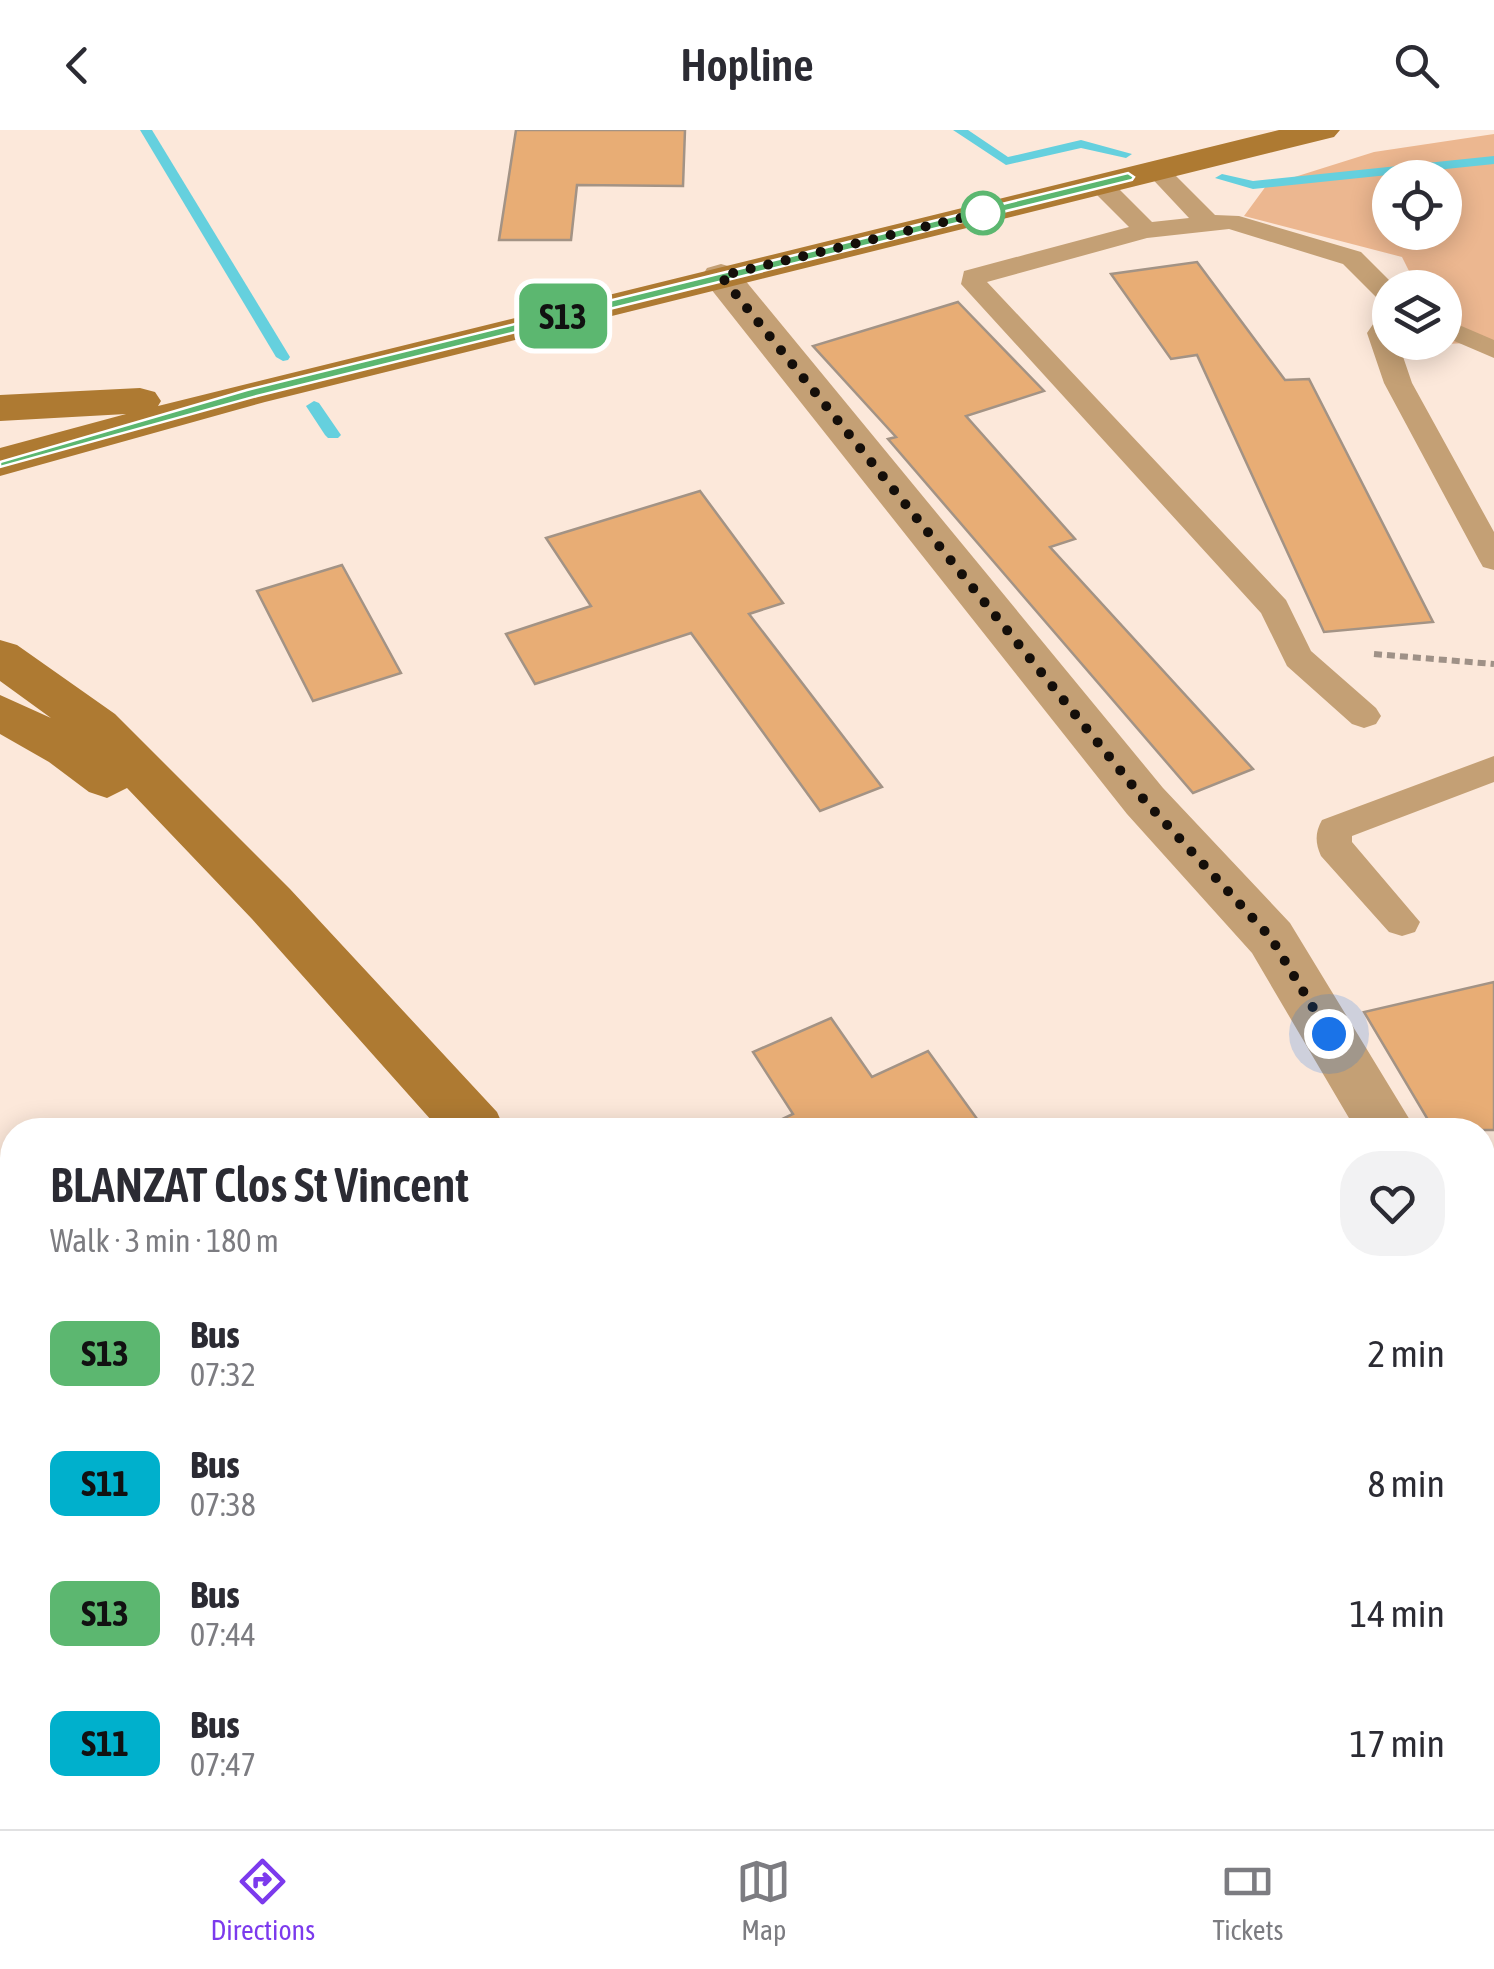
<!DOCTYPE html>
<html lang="en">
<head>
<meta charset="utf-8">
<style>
  body { margin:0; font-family:"Asap Condensed",sans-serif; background:#f2f2f3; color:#2b2b33; height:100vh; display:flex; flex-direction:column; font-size:38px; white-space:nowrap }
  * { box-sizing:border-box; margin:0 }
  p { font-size:32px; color:#7c7c81 }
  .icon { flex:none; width:55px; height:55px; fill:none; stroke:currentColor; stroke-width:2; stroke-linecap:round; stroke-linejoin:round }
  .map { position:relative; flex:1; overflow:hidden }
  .drawer { position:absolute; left:0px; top:988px; width:1495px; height:712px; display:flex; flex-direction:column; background:#fff; border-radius:40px 40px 0 0; box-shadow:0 5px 25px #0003 }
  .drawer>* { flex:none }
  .badge { padding:0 20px; border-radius:15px; font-size:35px; line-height:65px }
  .controls { position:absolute; left:1372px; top:30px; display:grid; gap:20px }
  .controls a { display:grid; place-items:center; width:90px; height:90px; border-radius:50%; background:#fff; box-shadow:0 5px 25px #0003; font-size:50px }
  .you { position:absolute; width:50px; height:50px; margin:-25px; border:8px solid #fff; border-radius:50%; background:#1a73e8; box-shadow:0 0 0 15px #1a73e833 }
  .map>.badge { position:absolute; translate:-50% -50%; box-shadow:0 0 0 5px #fff }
  .round { display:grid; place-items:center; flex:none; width:105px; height:105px; border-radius:40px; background:#f2f2f3 }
  .head { display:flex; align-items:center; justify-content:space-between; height:170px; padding:0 50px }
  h1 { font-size:48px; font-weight:600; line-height:75px }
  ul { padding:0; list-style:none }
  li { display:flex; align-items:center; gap:30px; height:130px; padding:0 50px }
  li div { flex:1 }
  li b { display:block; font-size:38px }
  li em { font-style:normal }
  li .badge { min-width:110px; font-weight:700; text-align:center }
  header { display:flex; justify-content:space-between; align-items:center; height:130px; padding:0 50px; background:#fff; font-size:45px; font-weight:600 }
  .tab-bar { display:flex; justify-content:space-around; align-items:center; height:140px; border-top:2px solid #e1e1e2; background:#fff; font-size:28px; color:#7c7c81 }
  .tab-bar a { display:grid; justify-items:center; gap:5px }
  .tab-bar .current { color:#7c3aed }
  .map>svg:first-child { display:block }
  .green { fill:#ecb790; fill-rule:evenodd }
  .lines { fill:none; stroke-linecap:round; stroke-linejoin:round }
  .stream { fill:#65d0de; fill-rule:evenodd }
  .building { fill:#e8ad75; stroke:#a39385; stroke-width:2.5 }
  .path { stroke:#9f9187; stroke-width:6; stroke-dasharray:8 5; stroke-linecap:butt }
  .service { fill:#c4a075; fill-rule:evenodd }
  .minor { fill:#c4a075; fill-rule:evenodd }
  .secondary { fill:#ae7a32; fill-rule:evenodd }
  .line { fill:#5cb770; stroke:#fff; stroke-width:2.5 }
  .walk { stroke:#150f0a; stroke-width:10; stroke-dasharray:0 18 }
  .stop-dot { fill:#fff; stroke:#5cb770; stroke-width:5 }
</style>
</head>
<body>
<header><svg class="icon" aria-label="back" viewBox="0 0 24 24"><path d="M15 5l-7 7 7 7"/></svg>Hopline<svg class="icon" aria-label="search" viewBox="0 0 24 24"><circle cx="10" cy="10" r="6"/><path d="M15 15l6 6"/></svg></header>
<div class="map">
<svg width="1494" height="1699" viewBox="0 0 1494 1699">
  <rect width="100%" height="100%" fill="#fce8da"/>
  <g class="green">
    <path d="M1494 4V212L1444 214 1445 158 1417 157 1402 127 1244 86 1266 56 1374 22ZM1390 48H1445V102H1390Z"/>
    <polygon points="423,1688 808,1688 816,1699 428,1699"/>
  </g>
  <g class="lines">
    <g class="stream">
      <polygon points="140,0 152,0 290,227 288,230 283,231 276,227"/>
      <polygon points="953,0 968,0 1008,27 1081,10 1132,24 1126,28 1081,18 1006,35"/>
      <polygon points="1494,26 1494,34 1253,59 1215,48 1222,44 1253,51"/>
      <polygon points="314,271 319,273 341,305 338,308 328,308 325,305 306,276"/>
    </g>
  </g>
  <g class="building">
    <polygon points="516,0 685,0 683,56 577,55 571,110 499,110"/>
    <polygon points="1197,132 1285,250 1309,249 1433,492 1324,502 1197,225 1171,229 1111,144"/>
    <polygon points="958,172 1044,261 966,286 1075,409 1050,417 1253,639 1193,663 888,309 896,307 813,216"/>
    <polygon points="700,361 783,473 749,484 882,657 820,681 691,503 535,554 506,504 591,476 546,408"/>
    <polygon points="342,435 401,543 313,571 257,461"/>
    <polygon points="1494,852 1494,1000 1434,1000 1364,882"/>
    <polygon points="831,888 872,947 928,921 985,1000 759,1000 793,984 753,922"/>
  </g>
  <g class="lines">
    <polyline class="path" points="1374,524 1494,534"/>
    <g class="service">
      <polygon points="1156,33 1165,35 1215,85 1239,86 1361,122 1397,158 1390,158 1390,174 1381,172 1343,134 1229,99 1147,108 987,152 1286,470 1311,521 1376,578 1381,586 1376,594 1364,598 1352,594 1287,536 1261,483 961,154 964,141 1129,97 1091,59 1088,54 1091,49 1109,49 1152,92 1189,88 1144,40"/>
      <polygon points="1390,182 1390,212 1398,212 1412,253 1494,402 1494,440 1483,437 1479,430 1384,253 1367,203 1380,184"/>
      <polygon points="1445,189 1494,210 1494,228 1445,207"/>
      <path d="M1494 626V652L1352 706V712L1420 792 1415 802 1402 806 1389 802 1321 726C1315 713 1315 702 1322 690Z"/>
    </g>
    <g class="minor">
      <polygon points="721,134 735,138 1163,658 1290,793 1416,1000 1356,1000 1252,823 1127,684 707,154 702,146 707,138"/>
      <polygon points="1482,1130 1494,1134 1494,1206 1482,1201"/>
    </g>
    <g class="secondary">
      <polygon points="1279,0 1340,0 1334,7 265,272 0,346 0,318 126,284 0,291 0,265 140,258 155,262 161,271 158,276"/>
      <polygon points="0,510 17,515 115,584 290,759 497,982 505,1000 440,1000 252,789 127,658 107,668 89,662 49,632 0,604 0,565 51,588 0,551"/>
      <polygon points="925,1688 1003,1688 1007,1699 929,1699"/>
    </g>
  </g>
  <polygon class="line" points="1128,43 1134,47 1132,50 257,266 0,337 0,332 247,260"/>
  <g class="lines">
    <polyline class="walk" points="983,83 998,79 721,146 1145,671 1271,808 1329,904"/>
  </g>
  <circle class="stop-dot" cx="983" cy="83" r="20"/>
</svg>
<div class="controls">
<a><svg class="icon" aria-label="locate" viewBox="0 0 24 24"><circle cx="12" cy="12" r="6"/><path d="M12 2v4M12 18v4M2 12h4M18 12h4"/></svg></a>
<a><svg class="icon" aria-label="layers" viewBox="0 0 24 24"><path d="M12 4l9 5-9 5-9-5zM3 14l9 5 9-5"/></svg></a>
</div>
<div class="you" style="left:1329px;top:904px"></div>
<b class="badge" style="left:563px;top:186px;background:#5cb770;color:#111">S13</b>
<section class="drawer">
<div class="head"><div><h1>BLANZAT Clos St Vincent</h1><p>Walk · 3 min · 180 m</p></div><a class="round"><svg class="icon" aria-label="heart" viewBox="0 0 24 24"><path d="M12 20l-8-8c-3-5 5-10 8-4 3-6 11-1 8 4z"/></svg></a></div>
<ul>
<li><span class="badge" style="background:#5cb770;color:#111">S13</span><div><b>Bus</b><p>07:32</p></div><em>2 min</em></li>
<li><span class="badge" style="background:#00b0cc;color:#111">S11</span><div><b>Bus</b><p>07:38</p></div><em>8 min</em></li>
<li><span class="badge" style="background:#5cb770;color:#111">S13</span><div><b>Bus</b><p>07:44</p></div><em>14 min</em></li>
<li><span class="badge" style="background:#00b0cc;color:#111">S11</span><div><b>Bus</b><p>07:47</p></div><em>17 min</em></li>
</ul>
</section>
</div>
<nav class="tab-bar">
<a class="current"><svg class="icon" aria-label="directions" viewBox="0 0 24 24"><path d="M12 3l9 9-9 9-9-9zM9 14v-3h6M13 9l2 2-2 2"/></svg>Directions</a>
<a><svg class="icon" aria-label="map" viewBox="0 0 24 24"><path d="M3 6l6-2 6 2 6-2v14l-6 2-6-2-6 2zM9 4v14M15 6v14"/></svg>Map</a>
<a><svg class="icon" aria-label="tickets" viewBox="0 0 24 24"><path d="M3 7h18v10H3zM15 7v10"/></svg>Tickets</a>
</nav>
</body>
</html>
